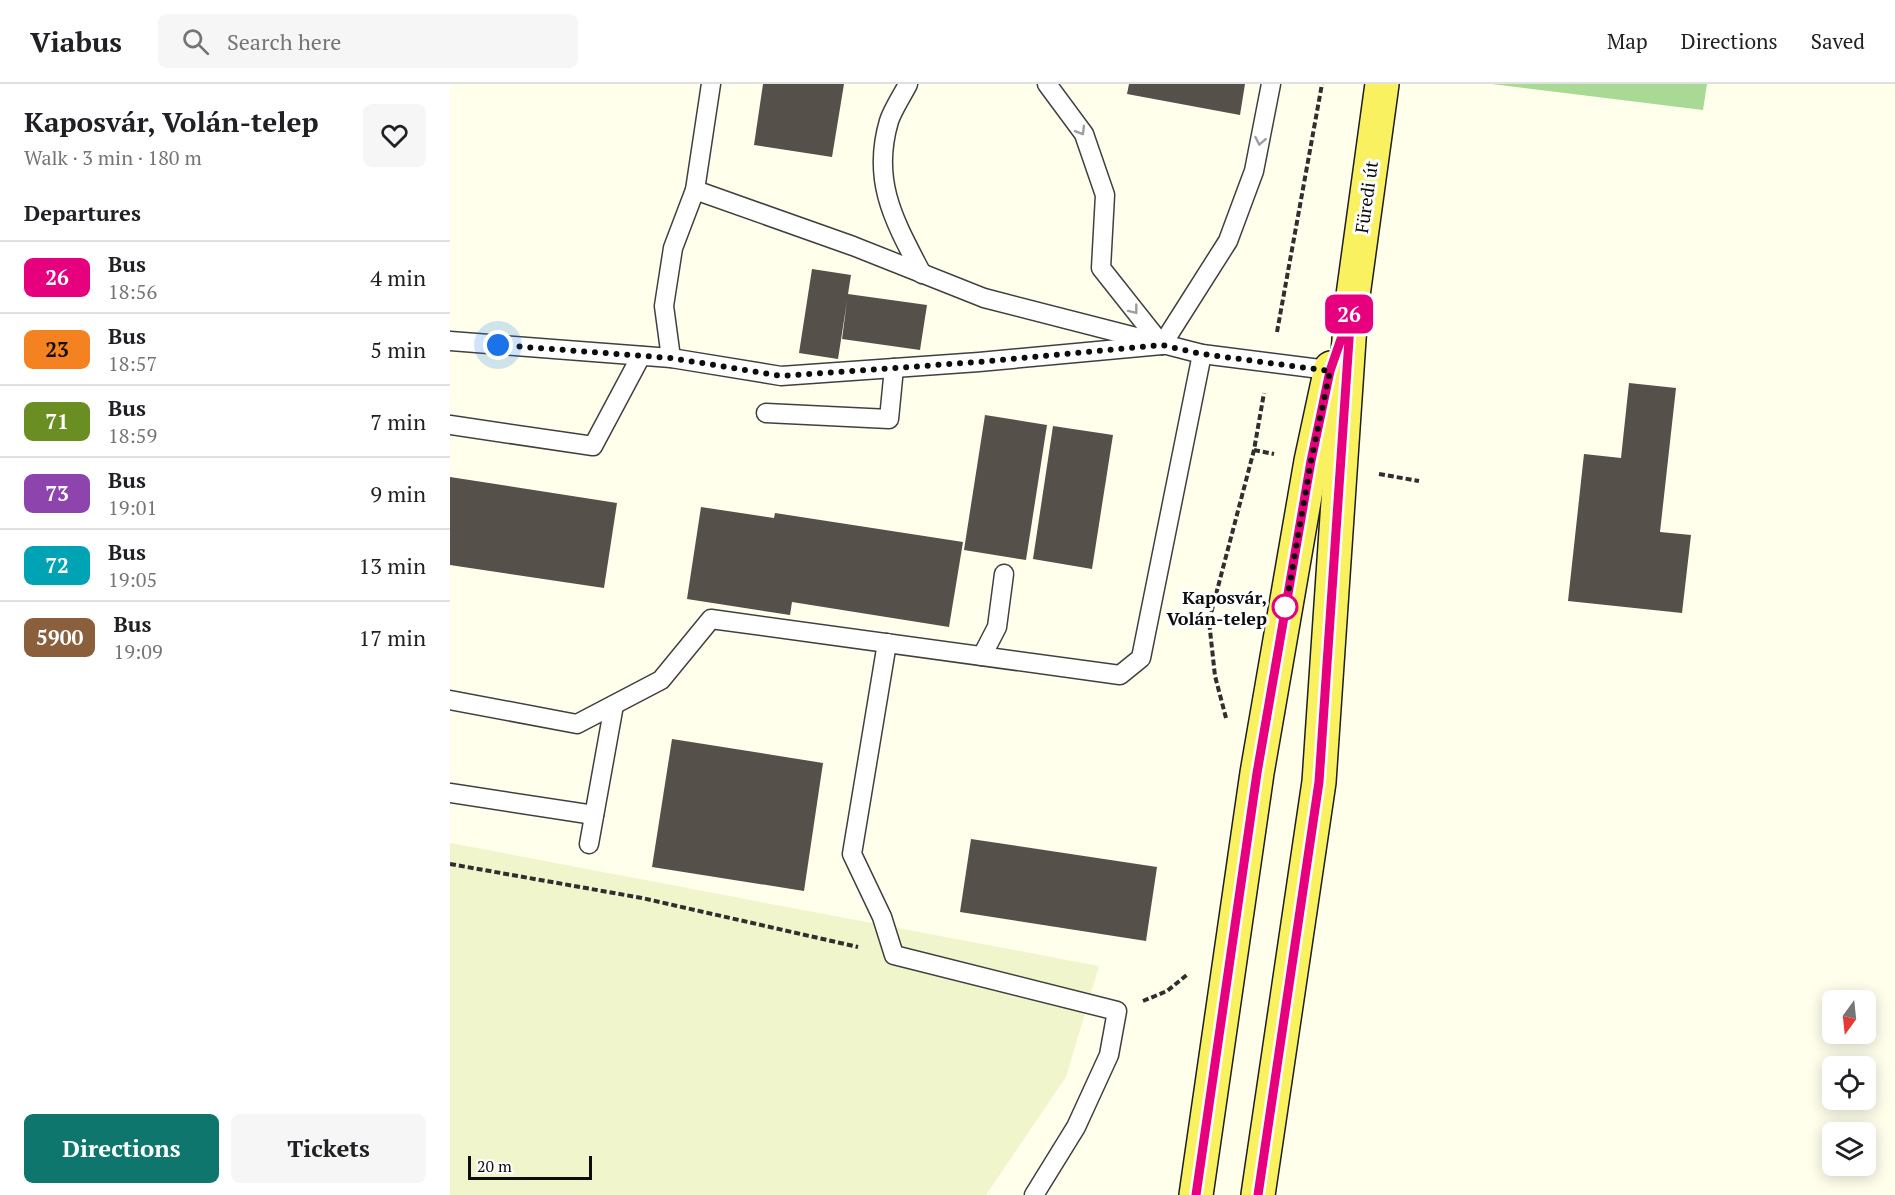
<!DOCTYPE html>
<html lang="en">
<head>
<meta charset="utf-8">
<style>
  body { margin:0; font-family:"PT Serif",serif; background:#f6f6f6; color:#202124; height:100vh; display:flex; flex-direction:column; font-size:22px; white-space:nowrap }
  * { box-sizing:border-box; margin:0 }
  p { font-size:20px; color:#757577 }
  .icon { flex:none; width:33px; height:33px; fill:none; stroke:currentColor; stroke-width:2; stroke-linecap:round; stroke-linejoin:round }
  .map { position:relative; flex:1; overflow:hidden }
  .sheet { display:flex; flex-direction:column; background:#fff; width:450px }
  .sheet>* { flex:none }
  .badge { padding:0 12px; border-radius:9px; font-size:21px; line-height:39px }
  .needle { width:39px; rotate:195deg }
  .buttons { position:absolute; left:1372px; top:906px; display:grid; gap:12px }
  .buttons a { display:grid; place-items:center; width:54px; height:54px; border-radius:9px; background:#fff; box-shadow:0 3px 15px #0003; font-size:30px }
  .scale { position:absolute; left:18px; bottom:15px; width:124px; box-sizing:border-box; padding-left:6px; border:3px solid #0d0d0d; border-top:0; font-size:16px; line-height:21px; white-space:nowrap; color:#0d0d0d; -webkit-text-stroke:4px #fff; paint-order:stroke }
  .you { position:absolute; width:30px; height:30px; margin:-15px; border:4px solid #fff; border-radius:50%; background:#1a73e8; box-shadow:0 0 0 9px #1a73e833 }
  .map>.badge { position:absolute; translate:-50% -50%; box-shadow:0 0 0 3px #fff }
  h2 { padding:0 24px; font-size:22px; line-height:54px }
  .round { display:grid; place-items:center; flex:none; width:63px; height:63px; border-radius:9px; background:#f6f6f6 }
  .summary { display:flex; align-items:center; justify-content:space-between; height:102px; padding:0 24px }
  h1 { font-size:28px; font-weight:800; line-height:45px }
  .action { display:flex; gap:12px; margin-top:auto; padding:12px 24px }
  .action a { flex:1; height:69px; border-radius:9px; background:#0f766e; color:#fff; font-size:24px; font-weight:800; line-height:69px; text-align:center }
  .action a+a { background:#f6f6f6; color:#202124 }
  ul { padding:0; list-style:none }
  li { display:flex; align-items:center; gap:18px; height:72px; padding:0 24px; border-top:2px solid #e0e0e0 }
  li div { flex:1 }
  li b { display:block; font-size:22px }
  li em { font-style:normal }
  li .badge { min-width:66px; font-weight:700; text-align:center }
  header { display:flex; align-items:center; gap:36px; box-sizing:border-box; height:84px; padding:0 30px; background:#fff; border-bottom:2px solid #e0e0e0 }
  header strong { font-size:28px }
  nav { display:flex; gap:33px; margin-inline-start:auto; font-size:21px }
  .search { width:420px; height:54px; background:#f6f6f6; display:flex; align-items:center; gap:15px; box-sizing:border-box; padding:0 21px; border-radius:9px; color:#757577; font-size:22px }
  main { display:flex; flex:1; min-height:0 }
  .map>svg:first-child { display:block }
  .farmland { fill:#f1f5cc }
  .forest { fill:#a8da95 }
  .building { fill:#555049 }
  .lines { fill:none; stroke-linecap:round; stroke-linejoin:round }
  .lane-casing { stroke:#404040; stroke-width:21 }
  .primary-casing { stroke:#1e1e1e; stroke-width:36 }
  .path { stroke:#2f2f2f; stroke-width:4; stroke-dasharray:6 3; stroke-linecap:butt }
  .lane { stroke:#fff; stroke-width:18 }
  .primary { stroke:#faf161; stroke-width:33 }
  .oneway { stroke:#9e9e9e }
  .line-casing { stroke:#fff; stroke-width:14 }
  .line { stroke:#e6007e; stroke-width:9 }
  .walk { stroke:#0d0d0d; stroke-width:6; stroke-dasharray:0 10.8 }
  .stop-dot { fill:#fff; stroke:#e6007e; stroke-width:3 }
  .labels { text-anchor:middle; dominant-baseline:central; stroke-width:6; stroke-linejoin:round; paint-order:stroke }
  .street-label { font-size:18px; fill:#0d0d0d; stroke:#fff }
  .stop-label { font-size:18px; font-weight:bold; fill:#0d0d0d; stroke:#fff; text-anchor:end }
</style>
</head>
<body>
<header>
<strong>Viabus</strong>
<div class="search"><svg class="icon" aria-label="search" viewBox="0 0 24 24"><circle cx="10" cy="10" r="6"/><path d="M15 15l6 6"/></svg>Search here</div>
<nav><a>Map</a><a>Directions</a><a>Saved</a></nav>
</header>
<main>
<section class="sheet">
<div class="summary"><div><h1>Kaposvár, Volán-telep</h1><p>Walk · 3 min · 180 m</p></div><a class="round"><svg class="icon" aria-label="heart" viewBox="0 0 24 24"><path d="M12 20l-8-8c-3-5 5-10 8-4 3-6 11-1 8 4z"/></svg></a></div>
<h2>Departures</h2>
<ul>
<li><span class="badge" style="background:#e6007e;color:#fff">26</span><div><b>Bus</b><p>18:56</p></div><em>4 min</em></li>
<li><span class="badge" style="background:#f58220;color:#111">23</span><div><b>Bus</b><p>18:57</p></div><em>5 min</em></li>
<li><span class="badge" style="background:#6b8e23;color:#fff">71</span><div><b>Bus</b><p>18:59</p></div><em>7 min</em></li>
<li><span class="badge" style="background:#8e44ad;color:#fff">73</span><div><b>Bus</b><p>19:01</p></div><em>9 min</em></li>
<li><span class="badge" style="background:#00a3b4;color:#fff">72</span><div><b>Bus</b><p>19:05</p></div><em>13 min</em></li>
<li><span class="badge" style="background:#8b5e3c;color:#fff">5900</span><div><b>Bus</b><p>19:09</p></div><em>17 min</em></li>
</ul>
<div class="action"><a>Directions</a><a>Tickets</a></div>
</section>
<div class="map">
<svg width="1445" height="1111" viewBox="0 0 1445 1111">
  <rect width="100%" height="100%" fill="#ffffec"/>
  <polygon class="farmland" points="0,759 649,882 616,993 536,1111 0,1111"/>
  <polygon class="forest" points="1042,0 1257,0 1253,26"/>
  <g class="building">
    <polygon points="313,0 394,0 382,73 304,61"/>
    <polygon points="679,0 795,0 790,31 677,10"/>
    <polygon points="362,185 401,191 398,210 477,221 470,266 392,255 397,217 388,275 349,269"/>
    <polygon points="1179,299 1226,304 1210,448 1241,451 1232,529 1118,517 1134,370 1171,374"/>
    <polygon points="535,331 597,341 576,476 514,466"/>
    <polygon points="603,342 663,351 642,485 583,475"/>
    <polygon points="0,393 167,419 154,504 0,481"/>
    <polygon points="251,423 324,434 325,429 513,458 499,543 342,518 340,531 237,515"/>
    <polygon points="222,655 373,679 354,807 202,783"/>
    <polygon points="521,755 707,783 696,857 510,828"/>
  </g>
  <g class="lines">
    <defs>
      <g id="lane">
        <path d="M458 0C452 12 443 25 439 37 421 98 445 138 472 190"/>
        <polyline points="597,0 634,50 655,111 651,184 712,261"/>
        <polyline points="245,106 403,162 534,214 752,270 886,287"/>
        <polyline points="0,257 221,274 331,292 529,278 712,261"/>
        <polyline points="712,261 778,157 804,87 821,0"/>
        <polyline points="221,274 214,222 223,164 245,106 261,0"/>
        <polyline points="316,329 439,335 444,284"/>
        <polyline points="0,341 143,362 191,272"/>
        <polyline points="437,559 402,770 432,833 444,871 667,927 659,971 626,1043 584,1111"/>
        <polyline points="532,572 547,543 554,490"/>
        <polyline points="0,616 127,640 211,596 261,535 670,591 691,574 752,270"/>
        <polyline points="0,709 144,731"/>
        <polyline points="139,760 164,621"/>
      </g>
      <g id="primary">
        <polyline points="746,1111 807,689 861,377 881,284"/>
        <polyline points="808,1111 869,698 901,226 932,0"/>
      </g>
    </defs>
    <use href="#lane" class="lane-casing"/>
    <use href="#primary" class="primary-casing"/>
    <g class="path">
      <polyline points="827,248 872,0"/>
      <polyline points="804,366 824,370"/>
      <polyline points="929,390 969,397"/>
      <polyline points="776,634 765,592 759,537 804,366 814,309"/>
      <polyline points="0,780 192,814 408,863"/>
      <polyline points="693,917 717,907 738,890"/>
    </g>
    <use href="#lane" class="lane"/>
    <use href="#primary" class="primary"/>
  </g>
  <defs><path id="oneway-chevron" d="M-2-3.5L2.5 0L-2 3.5" fill="none" stroke-width="1.6" stroke-linecap="round" stroke-linejoin="round" transform="scale(1.5)"/></defs>
  <g class="oneway">
    <use href="#oneway-chevron" transform="translate(631 47) rotate(59)"/>
    <use href="#oneway-chevron" transform="translate(810 57) rotate(101)"/>
    <use href="#oneway-chevron" transform="translate(684 226) rotate(52)"/>
  </g>
  <g class="lines">
    <defs>
      <polyline id="line" points="746,1111 807,689 861,377 880,287 901,226 869,698 808,1111"/>
    </defs>
    <use href="#line" class="line-casing"/>
    <use href="#line" class="line"/>
    <polyline class="walk" points="48,261 221,274 331,292 529,278 712,261 752,270 880,287 861,377 834,533 835,523"/>
  </g>
  <circle class="stop-dot" cx="835" cy="523" r="12"/>
  <g class="labels">
    <g class="street-label">
      <text transform="translate(916 113) rotate(-82)">Füredi út</text>
    </g>
    <g class="stop-label">
      <text x="817" y="513">Kaposvár,<tspan x="817" dy="21">Volán-telep</tspan></text>
    </g>
  </g>
</svg>
<div class="buttons">
<a><svg class="needle" viewBox="-14 -14 28 28"><path d="M0-13l5 13h-10z" fill="#e53935"/><path d="M0 13l5-13h-10z" fill="#757577"/></svg></a>
<a><svg class="icon" aria-label="locate" viewBox="0 0 24 24"><circle cx="12" cy="12" r="6"/><path d="M12 2v4M12 18v4M2 12h4M18 12h4"/></svg></a>
<a><svg class="icon" aria-label="layers" viewBox="0 0 24 24"><path d="M12 4l9 5-9 5-9-5zM3 14l9 5 9-5"/></svg></a>
</div>
<div class="scale">20 m</div>
<div class="you" style="left:48px;top:261px"></div>
<b class="badge" style="left:899px;top:230px;background:#e6007e;color:#fff">26</b>
</div>
</main>
</body>
</html>
